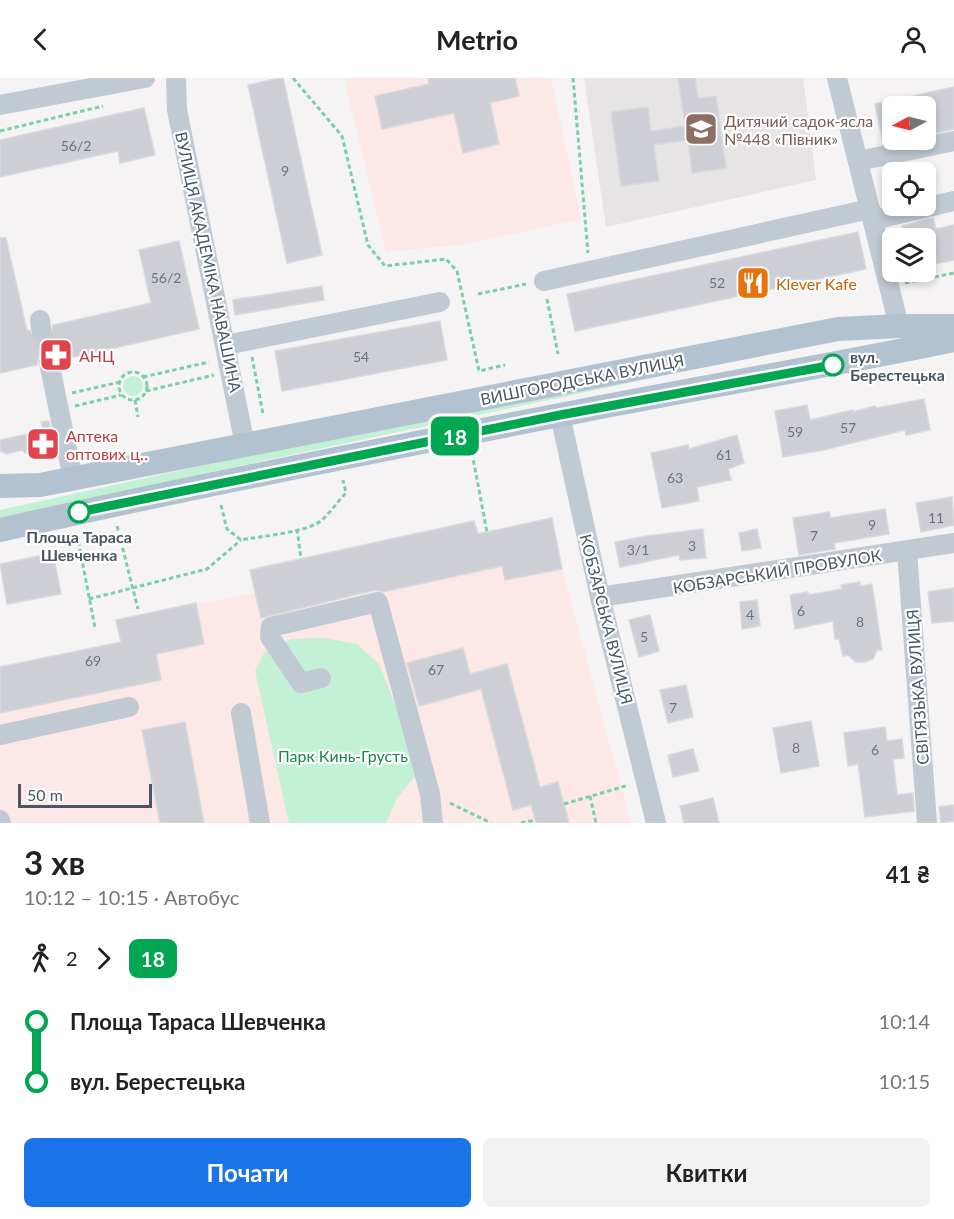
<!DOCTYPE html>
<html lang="uk">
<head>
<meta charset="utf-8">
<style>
  body { margin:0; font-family:Lato,sans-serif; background:#f2f2f2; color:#222; height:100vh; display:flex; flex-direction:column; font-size:22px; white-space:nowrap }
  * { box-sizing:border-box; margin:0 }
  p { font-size:20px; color:#767676 }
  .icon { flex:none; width:33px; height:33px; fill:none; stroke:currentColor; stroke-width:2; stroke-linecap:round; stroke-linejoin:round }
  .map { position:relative; height:745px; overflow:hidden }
  .side { display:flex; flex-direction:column; background:#fff; flex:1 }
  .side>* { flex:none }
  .badge { padding:0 12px; border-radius:9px; font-size:21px; line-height:39px }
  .needle { width:39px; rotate:263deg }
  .controls { position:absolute; left:882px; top:18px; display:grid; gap:12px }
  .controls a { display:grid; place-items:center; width:54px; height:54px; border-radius:9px; background:#fff; box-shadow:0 3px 9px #0003; font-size:30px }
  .scale { position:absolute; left:18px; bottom:15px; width:134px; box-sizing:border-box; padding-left:6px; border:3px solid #4a5661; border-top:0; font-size:16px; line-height:21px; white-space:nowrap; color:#4a5661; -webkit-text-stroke:4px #fff; paint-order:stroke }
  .map>.badge { position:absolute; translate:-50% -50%; box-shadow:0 0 0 3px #fff }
  .legs { display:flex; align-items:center; gap:9px; height:66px; padding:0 24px; font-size:20px }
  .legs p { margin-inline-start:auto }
  .head { display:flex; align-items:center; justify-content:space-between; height:102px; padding:0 24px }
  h1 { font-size:33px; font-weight:700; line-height:45px }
  .action { display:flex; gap:12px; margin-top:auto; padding:12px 24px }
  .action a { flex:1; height:69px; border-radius:9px; background:#1a73e8; color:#fff; font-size:24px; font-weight:700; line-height:69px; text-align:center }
  .action a+a { background:#f2f2f2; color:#222 }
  ul { padding:0 24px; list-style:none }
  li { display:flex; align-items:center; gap:21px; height:60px; font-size:22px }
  li i { display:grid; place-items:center; width:9px; height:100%; margin:0 8px; background:currentColor }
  li i::after { content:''; width:15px; height:15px; margin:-8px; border:4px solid; border-radius:50%; background:#fff }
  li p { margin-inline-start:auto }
  li:first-child i { background:linear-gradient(#0000 50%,currentColor 0) }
  li:last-child i { background:linear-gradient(currentColor 50%,#0000 0) }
  header { display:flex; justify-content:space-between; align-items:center; height:78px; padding:0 24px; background:#fff; font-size:27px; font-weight:700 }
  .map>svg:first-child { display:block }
  .education { fill:#e6e4e5 }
  .medical { fill:#fce8e6 }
  .green { fill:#c3f1d5 }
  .building { fill:#cdcfd5; stroke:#d7d9de; stroke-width:1.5 }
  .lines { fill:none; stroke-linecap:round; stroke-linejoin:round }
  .minor-tunnel { stroke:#caccce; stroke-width:20; stroke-dasharray:20 10; stroke-linecap:butt }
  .path { stroke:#7ad0a6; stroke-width:3; stroke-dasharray:4.5 3; stroke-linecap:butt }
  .minor { stroke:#c1cad2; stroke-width:20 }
  .major { stroke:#b3c2d1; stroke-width:24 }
  .line-1-casing { stroke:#fff; stroke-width:14 }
  .line-1 { stroke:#00a651; stroke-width:9 }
  .stop-1-dot { fill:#fff; stroke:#00a651; stroke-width:3 }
  .labels { text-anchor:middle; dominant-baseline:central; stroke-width:4.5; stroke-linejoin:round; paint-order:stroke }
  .number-label { font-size:14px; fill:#6b747e }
  .education-label { font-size:16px; fill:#785e54; stroke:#fff; text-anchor:start }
  .street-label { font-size:16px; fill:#4a5661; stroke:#fff }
  .food-label { font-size:16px; fill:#c56008; stroke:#fff; text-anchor:start }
  .health-label { font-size:16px; fill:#be3a42; stroke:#fff; text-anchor:start }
  .stop-label { font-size:16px; font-weight:bold; fill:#4a5661; stroke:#fff; text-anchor:start }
  .park-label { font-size:16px; fill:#17864f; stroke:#fff }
</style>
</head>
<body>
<header><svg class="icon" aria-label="back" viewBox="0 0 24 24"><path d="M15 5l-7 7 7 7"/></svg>Metrio<svg class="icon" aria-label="person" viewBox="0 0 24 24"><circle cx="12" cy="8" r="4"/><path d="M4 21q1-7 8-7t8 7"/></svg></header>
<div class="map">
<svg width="954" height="745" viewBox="0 0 954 745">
  <rect width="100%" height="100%" fill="#f5f3f3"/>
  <polygon class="education" points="584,0 803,0 816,102 606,149"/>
  <g class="medical">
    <polygon points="344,0 551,0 581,141 467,166 386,174"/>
    <polygon points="552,440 562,491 631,745 0,745 0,589 121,564 116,542 255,515 250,492 474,443 478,455"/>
  </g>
  <g class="green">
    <polygon points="845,259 211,394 0,441 0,432 677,283"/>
    <circle cx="133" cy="308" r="10"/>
    <polygon points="325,560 357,566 379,586 411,666 416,697 397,720 386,745 289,745 255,593 264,575 291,561"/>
  </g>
  <g class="building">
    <polygon points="279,0 283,0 322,177 287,185 248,7"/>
    <polygon points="428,0 515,0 519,18 490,25 499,66 463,75 454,35 382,51 375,18 429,6"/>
    <polygon points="678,0 695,0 698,20 716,18 726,90 692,95 688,62 654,67 659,103 621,108 611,34 648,29 651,53 685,48"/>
    <polygon points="954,9 954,51 926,57 926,28 894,28 894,22"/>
    <polygon points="892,22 892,64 883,65 875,26"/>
    <polygon points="144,30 155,77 120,85 118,73 0,99 0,62"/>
    <polygon points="933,140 936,151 954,147 954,182 926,188 926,160 905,160 902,148"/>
    <polygon points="858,154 866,191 575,253 567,216"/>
    <polygon points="0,160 6,160 27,253 29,252 36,261 43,262 49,259 52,254 53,247 151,225 139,172 179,163 199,251 61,282 53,273 46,272 38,280 37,287 0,295"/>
    <polygon points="322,208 324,222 235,237 233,222"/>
    <polygon points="440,243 447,282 282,313 275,273"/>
    <polygon points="924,321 930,352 906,357 905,352 824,372 783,379 775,333 807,327 810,342 853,332 853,334 875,328 876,330"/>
    <polygon points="49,343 54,369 25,375 22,372 7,376 0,373 0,362 43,353 41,344"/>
    <polygon points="737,357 744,385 728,391 731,402 697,409 699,423 662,430 651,375 688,367 689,371"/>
    <polygon points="952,419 954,447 921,454 916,425"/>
    <polygon points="885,431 889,456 834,465 835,471 799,477 793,440 830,434 830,440"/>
    <polygon points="552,440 562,491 505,502 502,488 383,514 375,512 261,540 250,492 474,443 478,456"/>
    <polygon points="703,451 706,480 680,482 679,477 620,489 615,464 647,458"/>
    <polygon points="757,451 761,470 742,473 739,455"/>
    <polygon points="53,475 61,516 7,526 0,486"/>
    <polygon points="860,504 860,508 872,506 882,572 877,572 873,581 865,584 856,584 848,577 843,578 839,561 835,561 833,543 795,551 790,517 808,514 808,517 842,511 841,507"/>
    <polygon points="954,510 954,543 932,545 928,514"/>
    <polygon points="757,522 760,548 742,551 740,524"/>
    <polygon points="196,525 204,566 156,576 161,602 0,635 0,589 121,564 116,542"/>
    <polygon points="650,537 659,573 639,579 629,542"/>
    <polygon points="463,570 470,596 507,586 540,709 558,704 569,745 536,745 531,727 513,732 481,611 419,628 407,585"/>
    <polygon points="686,607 693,639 668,645 660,612"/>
    <polygon points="811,643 819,688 781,695 773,650"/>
    <polygon points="185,644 204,745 160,745 142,652"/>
    <polygon points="885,649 887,663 902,661 904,680 893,681 897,717 913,715 914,733 865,739 858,686 848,688 844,655"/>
    <polygon points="693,671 699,693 673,699 668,677"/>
    <polygon points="713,720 719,745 684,745 680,728"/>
    <polygon points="954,727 954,743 941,745 939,729"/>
  </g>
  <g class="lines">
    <polyline class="minor-tunnel" points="41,250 49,284"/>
    <g class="path">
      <polyline points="293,0 342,58 368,167 385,188 446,181 457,193 479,293 505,287"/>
      <polyline points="573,0 588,175"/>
      <polyline points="0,53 103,28"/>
      <polyline points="905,205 954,195"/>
      <polyline points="478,216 526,206"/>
      <polyline points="547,221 558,276"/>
      <polyline points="252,279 263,336"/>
      <circle cx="133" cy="308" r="14"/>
      <polyline points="143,299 209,284"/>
      <polyline points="146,313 214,297"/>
      <polyline points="72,315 120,304"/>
      <polyline points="135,322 138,339"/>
      <polyline points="75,328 121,317"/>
      <polyline points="472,375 487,454"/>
      <path d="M221 427 227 451 241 462C262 458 298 455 316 446 327 440 337 424 346 415L343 402"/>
      <polyline points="117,448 138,531"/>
      <polyline points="297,451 301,481"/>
      <polyline points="77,456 95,550"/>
      <polyline points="89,521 207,491 241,462"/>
      <polyline points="590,718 596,745"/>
      <polyline points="450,725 491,745"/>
      <polyline points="564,726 629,707"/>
      <polyline points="521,745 535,742"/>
    </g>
    <g class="minor">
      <polyline points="176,0 177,32 245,367"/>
      <polyline points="837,0 899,248"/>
      <polyline points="0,27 145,0"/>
      <polyline points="858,83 954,63"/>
      <polyline points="873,142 954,123"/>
      <polyline points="544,203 870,131"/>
      <polyline points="40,242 41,250"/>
      <polyline points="226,267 440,224"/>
      <polyline points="49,284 73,401"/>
      <polyline points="560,337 600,519 656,745"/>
      <polyline points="907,473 927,745"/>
      <polyline points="600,519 954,465"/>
      <polyline points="321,600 301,605 270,559 271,549 378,524 430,716 433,745"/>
      <polyline points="241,635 260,745"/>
      <polyline points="0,657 129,629"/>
      <polyline points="0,742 1,745"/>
    </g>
    <g class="major">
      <polyline points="0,408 40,407 838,251 899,248 954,248"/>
      <path d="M0 452C186 410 373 373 560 337 691 311 823 289 954 262"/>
    </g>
  </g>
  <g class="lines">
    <defs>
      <polyline id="line-1" points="79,434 560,337 833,287"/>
    </defs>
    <use href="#line-1" class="line-1-casing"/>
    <use href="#line-1" class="line-1"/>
  </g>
  <defs>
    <symbol id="school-square" viewBox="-11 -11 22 22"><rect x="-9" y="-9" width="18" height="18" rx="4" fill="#8d6e63" stroke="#fff"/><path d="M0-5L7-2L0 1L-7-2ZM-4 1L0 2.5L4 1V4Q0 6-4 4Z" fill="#fff"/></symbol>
    <symbol id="restaurant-square" viewBox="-11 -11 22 22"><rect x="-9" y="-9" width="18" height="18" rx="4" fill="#e8710a" stroke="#fff"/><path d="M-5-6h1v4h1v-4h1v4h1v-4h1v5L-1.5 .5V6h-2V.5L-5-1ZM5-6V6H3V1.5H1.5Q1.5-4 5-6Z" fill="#fff"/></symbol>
    <symbol id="pharmacy-square" viewBox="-11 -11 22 22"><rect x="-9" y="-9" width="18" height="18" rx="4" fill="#e0444e" stroke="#fff"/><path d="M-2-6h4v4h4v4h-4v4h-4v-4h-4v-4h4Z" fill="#fff"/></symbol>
  </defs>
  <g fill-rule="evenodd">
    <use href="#school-square" x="682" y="32" width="38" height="38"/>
    <use href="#restaurant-square" x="734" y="186" width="38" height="38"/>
    <use href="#pharmacy-square" x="37" y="258" width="38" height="38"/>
    <use href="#pharmacy-square" x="24" y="347" width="38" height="38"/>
  </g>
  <g class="stop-1-dot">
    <circle cx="833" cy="287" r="10"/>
    <circle cx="79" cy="434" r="10"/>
  </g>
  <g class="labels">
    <g class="number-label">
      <text x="76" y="67">56/2</text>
      <text x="285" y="92">9</text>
      <text x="166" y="199">56/2</text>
      <text x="717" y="204">52</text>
      <text x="361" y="278">54</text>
      <text x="848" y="349">57</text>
      <text x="795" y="353">59</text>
      <text x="724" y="376">61</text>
      <text x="675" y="399">63</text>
      <text x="936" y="439">11</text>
      <text x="872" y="446">9</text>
      <text x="814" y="457">7</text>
      <text x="692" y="467">3</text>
      <text x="638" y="471">3/1</text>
      <text x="801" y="532">6</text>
      <text x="750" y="536">4</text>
      <text x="860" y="543">8</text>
      <text x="644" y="558">5</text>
      <text x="93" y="582">69</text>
      <text x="436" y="591">67</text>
      <text x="673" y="629">7</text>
      <text x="796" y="669">8</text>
      <text x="875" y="671">6</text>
    </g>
    <g class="education-label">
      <text x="724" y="42">Дитячий садок-ясла<tspan x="724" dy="18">№448 «Півник»</tspan></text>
    </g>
    <g class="street-label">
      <text transform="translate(209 184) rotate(78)">ВУЛИЦЯ АКАДЕМІКА НАВАШИНА</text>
      <text transform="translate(582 301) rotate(-11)">ВИШГОРОДСЬКА ВУЛИЦЯ</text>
      <text transform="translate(777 493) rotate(-9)">КОБЗАРСЬКИЙ ПРОВУЛОК</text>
      <text transform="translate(607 541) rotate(76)">КОБЗАРСЬКА ВУЛИЦЯ</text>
      <text transform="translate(917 609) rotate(-94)">СВІТЯЗЬКА ВУЛИЦЯ</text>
    </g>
    <g class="food-label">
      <text x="776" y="205">Klever Kafe</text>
    </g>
    <g class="health-label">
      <text x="79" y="277">АНЦ</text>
      <text x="66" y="357">Аптека<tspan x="66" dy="18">оптових ц‥</tspan></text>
    </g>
    <g class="stop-label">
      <text x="850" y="278">вул.<tspan x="850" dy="18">Берестецька</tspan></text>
      <text x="79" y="458" text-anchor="middle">Площа Тараса<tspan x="79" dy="18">Шевченка</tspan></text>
    </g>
    <g class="park-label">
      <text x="343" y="677">Парк Кинь-Грусть</text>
    </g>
  </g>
</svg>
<div class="controls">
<a><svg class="needle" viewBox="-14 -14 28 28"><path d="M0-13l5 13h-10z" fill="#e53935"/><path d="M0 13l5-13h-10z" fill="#767676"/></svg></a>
<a><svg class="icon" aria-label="locate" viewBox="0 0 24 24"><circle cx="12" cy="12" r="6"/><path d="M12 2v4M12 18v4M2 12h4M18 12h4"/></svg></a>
<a><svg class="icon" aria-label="layers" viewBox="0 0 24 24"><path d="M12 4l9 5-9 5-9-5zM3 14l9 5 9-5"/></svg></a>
</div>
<div class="scale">50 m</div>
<b class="badge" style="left:455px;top:358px;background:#00a651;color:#fff">18</b>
</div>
<section class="side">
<div class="head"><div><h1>3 хв</h1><p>10:12 – 10:15 · Автобус</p></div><b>41 ₴</b></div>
<div class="legs"><svg class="icon" aria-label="walk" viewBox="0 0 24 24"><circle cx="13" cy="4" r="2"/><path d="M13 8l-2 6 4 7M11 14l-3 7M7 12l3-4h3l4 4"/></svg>2<svg class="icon" aria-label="forward" viewBox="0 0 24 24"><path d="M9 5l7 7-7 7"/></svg><b class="badge" style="background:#00a651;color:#fff">18</b></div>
<ul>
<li><i style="color:#00a651"></i><b>Площа Тараса Шевченка</b><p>10:14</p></li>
<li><i style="color:#00a651"></i><b>вул. Берестецька</b><p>10:15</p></li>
</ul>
<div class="action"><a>Почати</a><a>Квитки</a></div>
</section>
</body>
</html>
